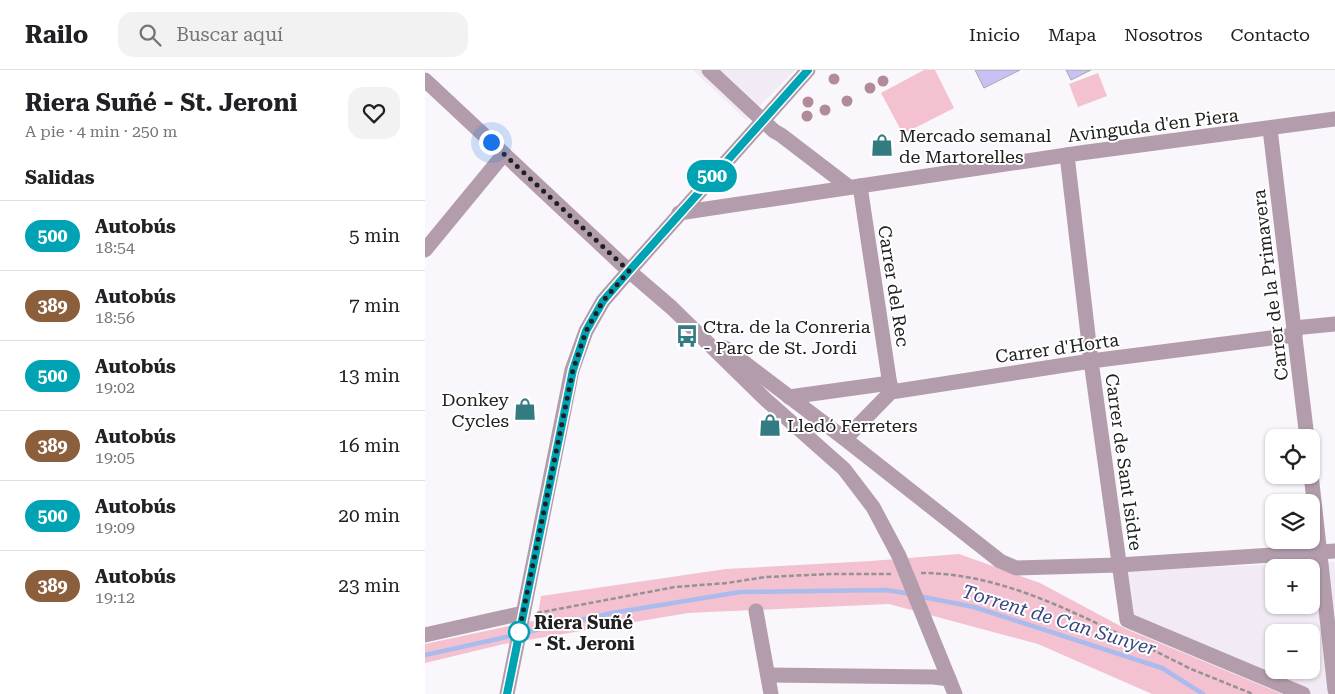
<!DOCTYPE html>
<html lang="es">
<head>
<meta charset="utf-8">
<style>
  body { margin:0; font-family:"Roboto Serif",serif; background:#f2f2f2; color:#202124; height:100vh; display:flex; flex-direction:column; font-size:19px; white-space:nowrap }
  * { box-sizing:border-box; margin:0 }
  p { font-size:16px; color:#757577 }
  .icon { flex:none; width:28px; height:28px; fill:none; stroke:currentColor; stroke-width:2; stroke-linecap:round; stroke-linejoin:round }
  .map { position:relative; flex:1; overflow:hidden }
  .panel { display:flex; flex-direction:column; background:#fff; width:425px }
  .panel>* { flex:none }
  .badge { padding:0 10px; border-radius:16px; font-size:18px; line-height:32px }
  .controls { position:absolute; left:840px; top:359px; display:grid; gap:10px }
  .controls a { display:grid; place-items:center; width:55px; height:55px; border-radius:10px; background:#fff; box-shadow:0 1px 4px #0004; font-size:25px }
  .you { position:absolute; width:25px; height:25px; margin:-12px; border:4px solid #fff; border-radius:50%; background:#1a73e8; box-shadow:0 0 0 8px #1a73e833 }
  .map>.badge { position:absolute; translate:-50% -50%; box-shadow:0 0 0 2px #fff }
  h2 { padding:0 25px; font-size:19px; line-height:45px }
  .round { display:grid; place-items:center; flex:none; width:52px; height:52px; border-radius:15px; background:#f2f2f2 }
  .summary { display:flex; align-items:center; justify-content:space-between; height:85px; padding:0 25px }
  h1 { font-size:24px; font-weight:700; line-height:38px }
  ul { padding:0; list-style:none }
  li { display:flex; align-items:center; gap:15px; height:70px; padding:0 25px; border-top:1px solid #e0e0e0 }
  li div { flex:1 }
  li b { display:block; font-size:19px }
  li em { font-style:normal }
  li .badge { min-width:55px; font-weight:700; text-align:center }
  header { display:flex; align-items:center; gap:30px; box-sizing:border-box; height:70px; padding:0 25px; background:#fff; border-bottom:1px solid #e0e0e0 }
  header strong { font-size:24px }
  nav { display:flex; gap:28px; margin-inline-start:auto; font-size:18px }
  .search { width:350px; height:45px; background:#f2f2f2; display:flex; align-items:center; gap:12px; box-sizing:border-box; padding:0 18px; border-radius:15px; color:#757577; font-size:19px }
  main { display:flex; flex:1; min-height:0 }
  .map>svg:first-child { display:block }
  .built { fill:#f2ebf5; fill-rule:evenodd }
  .green { fill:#f3c1cf }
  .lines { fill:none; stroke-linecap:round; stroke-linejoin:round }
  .stream { stroke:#aabbed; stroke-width:4.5 }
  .building { fill:#c9c0f5; stroke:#a8a8ac }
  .path { stroke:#949295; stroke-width:2.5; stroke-dasharray:5 2.5; stroke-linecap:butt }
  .minor { stroke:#b39dac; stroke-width:15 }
  .tree { fill:#b28b9b }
  .line-casing { stroke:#fff; stroke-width:11 }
  .line { stroke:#00a3b4; stroke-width:8 }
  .walk { stroke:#212021; stroke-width:5; stroke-dasharray:0 9 }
  .stop-dot { fill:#fff; stroke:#00a3b4; stroke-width:2.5 }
  .labels { text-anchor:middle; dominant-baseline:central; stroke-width:4; stroke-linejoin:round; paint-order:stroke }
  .street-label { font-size:18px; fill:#212021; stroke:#fff }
  .poi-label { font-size:18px; fill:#212021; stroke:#fff; text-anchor:start }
  .stop-label { font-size:18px; font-weight:bold; fill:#212021; stroke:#fff; text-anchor:start }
  .water-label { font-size:19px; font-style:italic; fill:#374784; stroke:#fff }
</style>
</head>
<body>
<header>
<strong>Railo</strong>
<div class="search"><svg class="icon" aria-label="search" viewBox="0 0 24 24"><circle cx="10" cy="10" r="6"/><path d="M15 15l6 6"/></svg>Buscar aquí</div>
<nav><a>Inicio</a><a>Mapa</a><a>Nosotros</a><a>Contacto</a></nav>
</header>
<main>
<section class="panel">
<div class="summary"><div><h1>Riera Suñé - St. Jeroni</h1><p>A pie · 4 min · 250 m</p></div><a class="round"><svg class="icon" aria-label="heart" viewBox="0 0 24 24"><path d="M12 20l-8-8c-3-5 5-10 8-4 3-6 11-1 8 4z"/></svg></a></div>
<h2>Salidas</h2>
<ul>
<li><span class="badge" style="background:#00a3b4;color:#fff">500</span><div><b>Autobús</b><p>18:54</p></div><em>5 min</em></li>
<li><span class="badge" style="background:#8b5e3c;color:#fff">389</span><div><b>Autobús</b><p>18:56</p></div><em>7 min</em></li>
<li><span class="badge" style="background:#00a3b4;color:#fff">500</span><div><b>Autobús</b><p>19:02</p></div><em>13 min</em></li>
<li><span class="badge" style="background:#8b5e3c;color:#fff">389</span><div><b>Autobús</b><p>19:05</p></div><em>16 min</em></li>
<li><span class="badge" style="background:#00a3b4;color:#fff">500</span><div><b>Autobús</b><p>19:09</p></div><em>20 min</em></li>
<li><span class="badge" style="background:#8b5e3c;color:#fff">389</span><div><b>Autobús</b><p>19:12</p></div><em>23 min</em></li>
</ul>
</section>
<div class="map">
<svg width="910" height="624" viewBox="0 0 910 624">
  <rect width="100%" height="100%" fill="#f9f7fb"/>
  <g class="built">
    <polygon points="268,0 370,0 321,50"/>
    <path d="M910 492V624H857L701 559 687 501ZM849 498H886V535H849ZM849 562H886V600H849Z"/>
  </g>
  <g class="green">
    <polygon points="499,0 510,0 529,38 478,64 456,23"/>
    <polygon points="673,3 682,26 653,37 644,14"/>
    <polygon points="534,484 615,513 701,559 857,624 727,624 613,574 464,534 263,543 79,574 0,593 0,574 112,550 116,526 301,499 446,491"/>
  </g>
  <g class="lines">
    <g class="stream">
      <polyline points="493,526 549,537 737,598 778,624"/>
      <polyline points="98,563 187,543 315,522 461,520 486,524"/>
      <polyline points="0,585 90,565"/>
    </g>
  </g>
  <g class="building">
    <polygon points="550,0 595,0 559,18"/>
    <polygon points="641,0 666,0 646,10"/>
  </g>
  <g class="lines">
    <g class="path">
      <path d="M496 503C566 503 630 533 692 563"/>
      <polyline points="112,543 250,517 302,513 341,507 405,504 466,504"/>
      <polyline points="706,569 766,599 828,624"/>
    </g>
    <g class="minor">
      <polyline points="284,0 349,61 356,65 424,117"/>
      <polyline points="0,10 204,201 247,238 339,328 419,399 448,437 474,486 530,624"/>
      <polyline points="845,59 882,368"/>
      <polyline points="642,85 666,291 702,550 878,624"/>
      <polyline points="435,116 466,322"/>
      <polyline points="254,143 655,83 910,49"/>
      <polyline points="0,180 79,84"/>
      <polyline points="869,258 910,254"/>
      <polyline points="300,278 420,369 575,491 591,498 694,495 910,481"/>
      <polyline points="364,327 465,313"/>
      <polyline points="420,369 466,322 666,291 870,265"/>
      <polyline points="886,404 910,620"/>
      <polyline points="331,541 346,624"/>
      <polyline points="0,565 98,543"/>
      <polyline points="343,605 509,607 524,609"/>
      <polyline points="82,624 147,300 161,261 178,231 204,201 383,0"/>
    </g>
  </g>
  <g class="tree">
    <circle cx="409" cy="9" r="5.5"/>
    <circle cx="458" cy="11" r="5.5"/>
    <circle cx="445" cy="18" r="5.5"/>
    <circle cx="422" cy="31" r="5.5"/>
    <circle cx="383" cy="32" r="5.5"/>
    <circle cx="400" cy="40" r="5.5"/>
    <circle cx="382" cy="46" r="5.5"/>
  </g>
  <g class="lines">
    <defs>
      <polyline id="line" points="82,624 148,300 161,261 178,231 204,201 383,0"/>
    </defs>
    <use href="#line" class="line-casing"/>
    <use href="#line" class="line"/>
    <polyline class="walk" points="66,72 204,201 178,231 161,261 148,300 94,562"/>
  </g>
  <defs>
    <symbol id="shop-bare" viewBox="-9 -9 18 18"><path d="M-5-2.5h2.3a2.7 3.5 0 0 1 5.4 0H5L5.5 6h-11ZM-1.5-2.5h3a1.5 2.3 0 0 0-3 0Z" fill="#327b81" stroke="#fff" stroke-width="2.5" paint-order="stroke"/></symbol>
    <symbol id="bus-bare" viewBox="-9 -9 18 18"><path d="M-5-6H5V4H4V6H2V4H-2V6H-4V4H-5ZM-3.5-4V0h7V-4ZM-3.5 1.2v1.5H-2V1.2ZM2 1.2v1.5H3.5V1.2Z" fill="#327b81" stroke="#fff" stroke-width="2.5" paint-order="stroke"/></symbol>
  </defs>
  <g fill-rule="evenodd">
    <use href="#shop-bare" x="441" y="59" width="32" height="32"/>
    <use href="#bus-bare" x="246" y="250" width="32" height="32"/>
    <use href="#shop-bare" x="84" y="323" width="32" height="32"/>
    <use href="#shop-bare" x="329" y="339" width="32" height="32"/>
  </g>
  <circle class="stop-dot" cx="94" cy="562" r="10"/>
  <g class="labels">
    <g class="street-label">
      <text transform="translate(728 55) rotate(-7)">Avinguda d'en Piera</text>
      <text transform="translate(845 215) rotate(-97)">Carrer de la Primavera</text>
      <text transform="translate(469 216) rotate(81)">Carrer del Rec</text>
      <text transform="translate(632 278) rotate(-8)">Carrer d'Horta</text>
      <text transform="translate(699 392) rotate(82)">Carrer de Sant Isidre</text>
    </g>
    <g class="poi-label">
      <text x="474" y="65">Mercado semanal<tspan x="474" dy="21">de Martorelles</tspan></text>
      <text x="278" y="256">Ctra. de la Conreria<tspan x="278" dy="21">- Parc de St. Jordi</tspan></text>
      <text x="84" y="329" text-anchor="end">Donkey<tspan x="84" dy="21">Cycles</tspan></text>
      <text x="362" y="355">Lledó Ferreters</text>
    </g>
    <g class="stop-label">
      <text x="109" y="552">Riera Suñé<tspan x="109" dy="21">- St. Jeroni</tspan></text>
    </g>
    <g class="water-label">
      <text transform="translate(634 550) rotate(17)">Torrent de Can Sunyer</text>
    </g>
  </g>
</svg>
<div class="controls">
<a><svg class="icon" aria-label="locate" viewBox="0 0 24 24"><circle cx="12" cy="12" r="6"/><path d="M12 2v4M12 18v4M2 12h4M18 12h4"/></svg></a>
<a><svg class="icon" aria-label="layers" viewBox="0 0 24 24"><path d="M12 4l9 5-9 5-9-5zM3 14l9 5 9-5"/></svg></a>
<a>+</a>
<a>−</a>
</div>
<div class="you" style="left:66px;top:72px"></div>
<b class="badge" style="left:287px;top:106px;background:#00a3b4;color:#fff">500</b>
</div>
</main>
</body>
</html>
